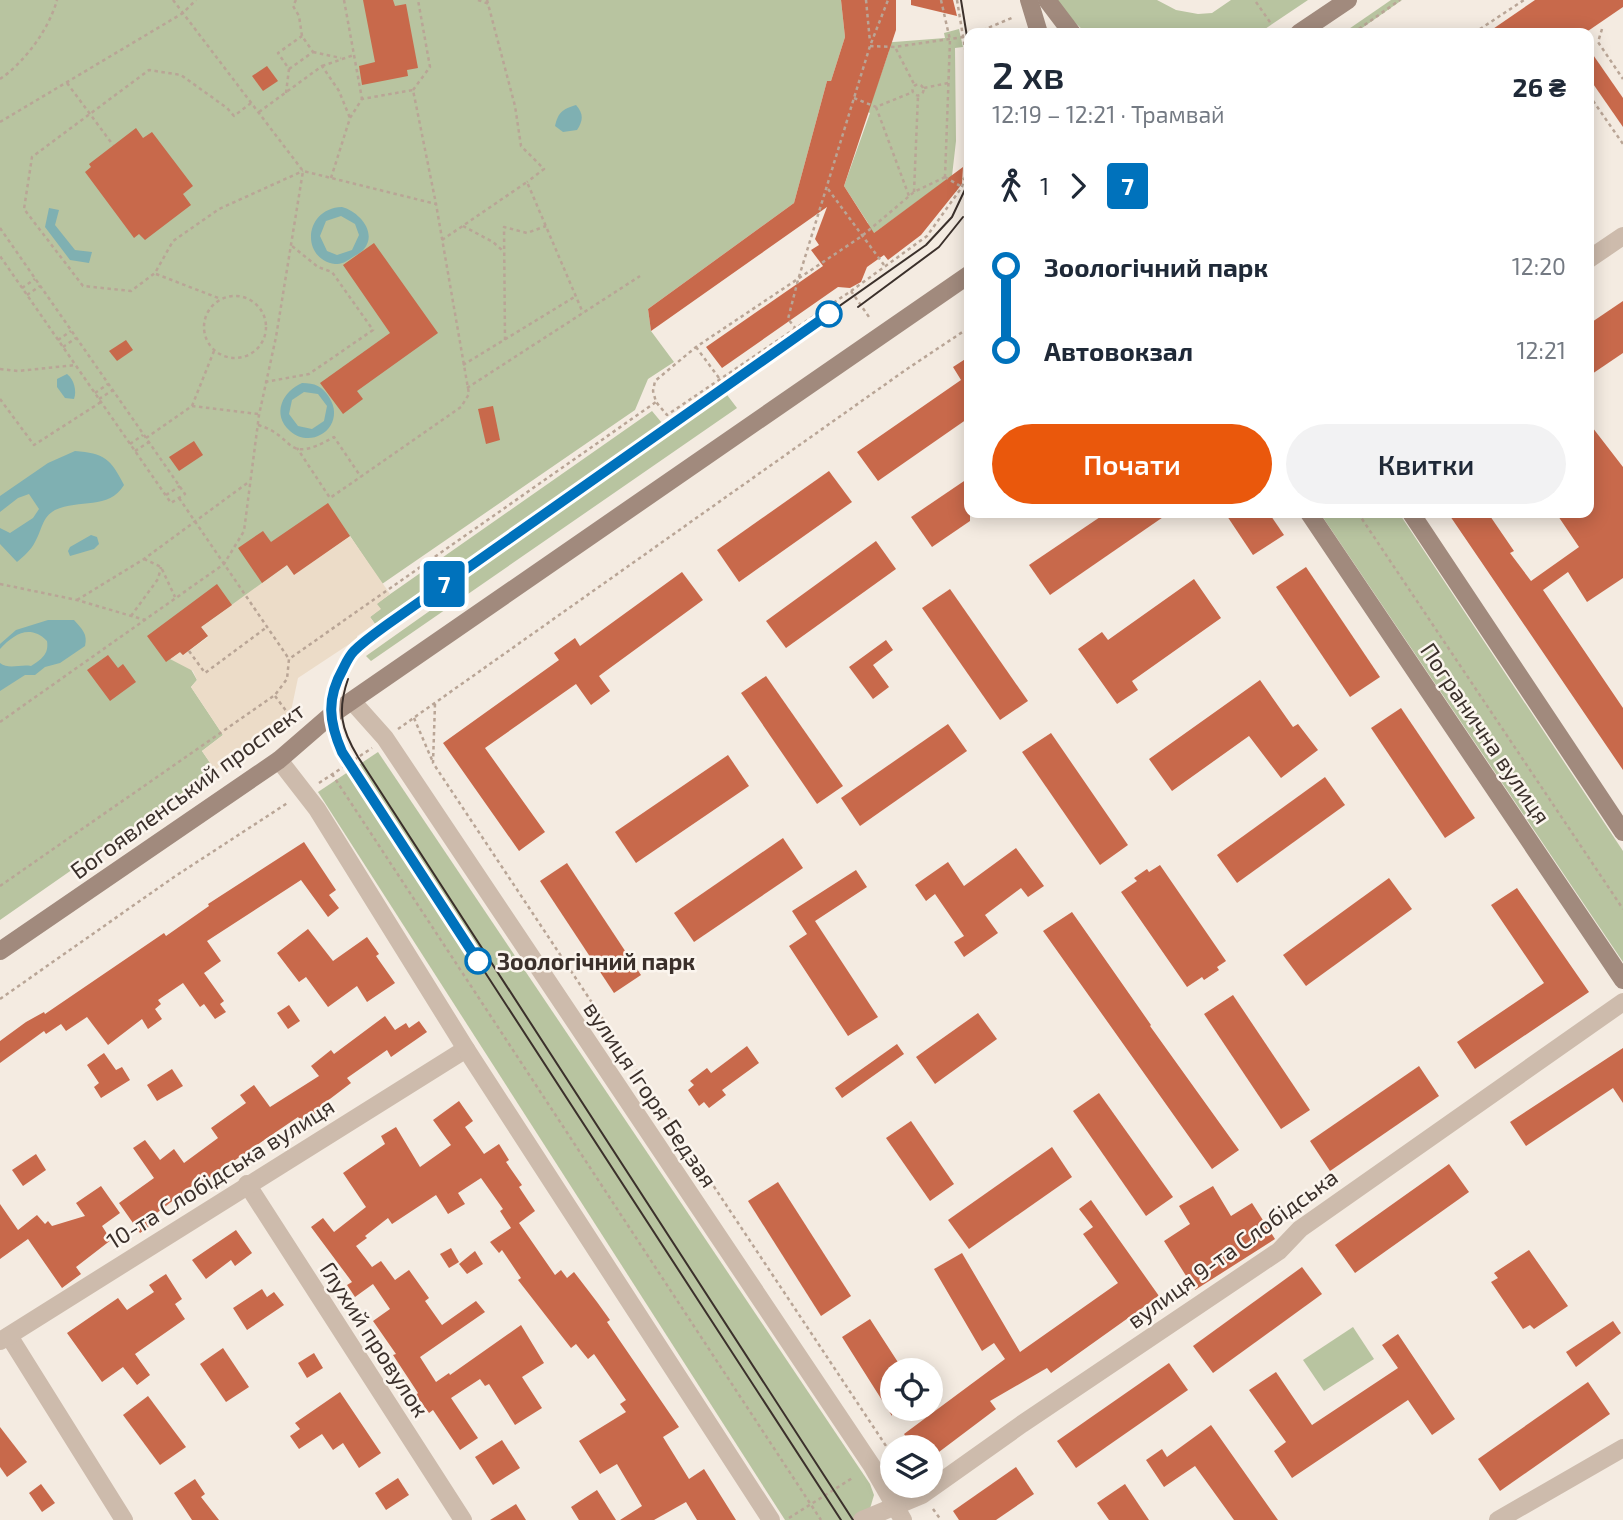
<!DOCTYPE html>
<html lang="uk">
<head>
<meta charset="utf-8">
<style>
  body { margin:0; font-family:"Exo 2",sans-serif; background:#f2f2f3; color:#1f2937; height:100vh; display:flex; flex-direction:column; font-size:26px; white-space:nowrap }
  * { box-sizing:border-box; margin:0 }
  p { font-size:23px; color:#747a83 }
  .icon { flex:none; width:38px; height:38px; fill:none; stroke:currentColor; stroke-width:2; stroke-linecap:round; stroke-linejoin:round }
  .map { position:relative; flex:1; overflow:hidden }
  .sheet { position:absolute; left:964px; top:28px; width:630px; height:490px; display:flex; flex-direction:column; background:#fff; border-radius:14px; box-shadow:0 4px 18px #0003 }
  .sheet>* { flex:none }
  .badge { padding:0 14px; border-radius:5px; font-size:24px; line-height:46px }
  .controls { position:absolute; left:880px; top:1358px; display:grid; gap:14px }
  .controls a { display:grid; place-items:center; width:63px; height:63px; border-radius:50%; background:#fff; box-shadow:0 4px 18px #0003; font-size:35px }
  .map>.badge { position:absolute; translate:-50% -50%; box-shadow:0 0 0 4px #fff }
  .legs { display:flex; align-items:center; gap:10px; height:77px; padding:0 28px; font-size:23px }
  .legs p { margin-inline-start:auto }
  .headline { display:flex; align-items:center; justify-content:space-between; height:119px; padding:0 28px }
  h1 { font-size:38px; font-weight:600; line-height:52px }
  .action { display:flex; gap:14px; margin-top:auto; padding:14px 28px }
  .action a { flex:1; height:80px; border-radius:42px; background:#ea580c; color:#fff; font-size:28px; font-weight:600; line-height:80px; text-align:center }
  .action a+a { background:#f2f2f3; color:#1f2937 }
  ul { padding:0 28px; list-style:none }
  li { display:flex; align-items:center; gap:24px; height:84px; font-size:26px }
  li i { display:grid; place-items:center; width:10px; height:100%; margin:0 9px; background:currentColor }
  li i::after { content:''; width:18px; height:18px; margin:-9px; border:5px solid; border-radius:50%; background:#fff }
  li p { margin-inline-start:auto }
  li:first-child i { background:linear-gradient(#0000 50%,currentColor 0) }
  li:last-child i { background:linear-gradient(currentColor 50%,#0000 0) }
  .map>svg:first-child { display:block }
  .green { fill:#b8c4a0 }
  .plaza { fill:#ecdcc8 }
  .water { fill:#7fb0b2; fill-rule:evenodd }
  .building { fill:#c8694b }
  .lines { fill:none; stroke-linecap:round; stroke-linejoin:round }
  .path { stroke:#b9a596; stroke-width:2.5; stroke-dasharray:3.5 3.5; stroke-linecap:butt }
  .minor { stroke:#cdbbac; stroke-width:18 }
  .tertiary { stroke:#cdbbac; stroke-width:18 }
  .secondary { stroke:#a18a7d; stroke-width:18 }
  .tram { stroke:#3b302b; stroke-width:2 }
  .line-1-casing { stroke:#fff; stroke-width:16 }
  .line-1 { stroke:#0072bc; stroke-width:10 }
  .stop-1-dot { fill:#fff; stroke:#0072bc; stroke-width:3.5 }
  .labels { text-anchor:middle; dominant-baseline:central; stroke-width:5; stroke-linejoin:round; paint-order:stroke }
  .street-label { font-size:23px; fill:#3b302b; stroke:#fbf5ee }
  .stop-label { font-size:23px; font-weight:bold; fill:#3b302b; stroke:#fbf5ee; text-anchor:start }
</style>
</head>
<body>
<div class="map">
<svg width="1623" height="1520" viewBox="0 0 1623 1520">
  <rect width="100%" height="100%" fill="#f4ebe1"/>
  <g class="green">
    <polygon points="0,0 841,0 845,37 831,81 827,81 794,203 648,309 651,331 674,362 648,379 635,410 382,584 350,536 294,575 287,566 202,627 208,636 183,655 197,680 191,687 223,735 202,751 215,770 0,920"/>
    <polygon points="1057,0 1157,0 1176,10 1198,14 1212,13 1231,0 1308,0 1259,33 1086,33 1066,14"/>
    <polygon points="1391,0 1402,0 1355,33 1343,33"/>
    <polygon points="959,29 963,47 955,48 956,141 952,176 963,178 956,192 941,184 870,236 868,223 844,186 870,113 861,109 872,100 889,51 881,43 945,38 944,33"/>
    <polygon points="721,387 737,408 371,661 366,656 438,605 454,580"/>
    <polygon points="652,411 662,423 375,624 370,617 380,609 376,604"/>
    <polygon points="1320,513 1399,513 1623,851 1623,962"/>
    <polygon points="378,752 870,1484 874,1495 869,1512 857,1520 785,1520 318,792"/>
    <polygon points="1353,1327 1374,1359 1324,1391 1303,1360"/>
  </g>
  <polygon class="plaza" points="350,536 390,594 377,604 381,609 370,617 375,624 357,636 357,639 298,678 290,716 215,770 202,751 223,735 191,687 197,680 193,671 170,659 180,652 183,655 208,637 201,627 287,565 294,574"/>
  <g class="water">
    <path d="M576 105C584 114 583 121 577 130L563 132 555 126C558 112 563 109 576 105Z"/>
    <path d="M342 207C358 211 378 232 364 249 361 253 354 256 350 259 345 262 342 264 335 264 300 259 304 208 342 207ZM341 216 355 224 359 235 352 250 337 255 327 251 320 236 326 221Z"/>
    <polygon points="49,208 59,210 55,225 75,250 92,252 89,263 70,260 45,227"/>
    <path d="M67 374C74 379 77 391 74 399L65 398 57 387V379Z"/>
    <path d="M302 383C315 383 322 386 329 397 347 425 313 451 290 431 271 414 283 391 302 383ZM304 392 318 394 327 406 324 421 312 429 298 426 289 414 292 400Z"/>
    <path d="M75 451C104 453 111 459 124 485 109 510 79 499 55 510 42 517 42 530 35 542 31 550 24 556 17 562L0 544V528L10 533 33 518 39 509 29 494 18 498 0 512V496L48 463Z"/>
    <polygon points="91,535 97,537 99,544 94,549 70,556 68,551 70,547"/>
    <path d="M48 620H74C82 629 88 634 85 646L60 663 45 667 35 675H25L0 691V663C9 670 20 664 31 666 42 659 49 654 47 641 30 624 14 634 0 649V644L16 630Z"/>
  </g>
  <g class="building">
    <polygon points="363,0 393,0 395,6 406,4 418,68 407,70 408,76 362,85 359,66 375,62"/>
    <polygon points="841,0 896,0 896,30 844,186 874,233 963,167 962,184 921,235 888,260 884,255 867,267 861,282 850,288 838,287 722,368 706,347 823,266 811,250 819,245 815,239 827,207 651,331 648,309 794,203 827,81 831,81 845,37"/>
    <polygon points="911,0 953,0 957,16 911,5"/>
    <polygon points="1535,0 1623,0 1623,7 1585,33 1487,33"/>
    <polygon points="1589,49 1623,98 1623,127 1589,78"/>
    <polygon points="267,66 278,81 263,91 252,76"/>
    <polygon points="136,128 143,138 152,132 193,186 183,194 191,205 145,240 139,234 134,238 85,172 91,167 89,164"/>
    <polygon points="374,243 438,333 357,391 363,399 343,414 320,383 390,333 343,265"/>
    <polygon points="1623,301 1623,353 1589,376 1589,324"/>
    <polygon points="126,340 133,350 117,361 109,351"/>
    <polygon points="970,356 970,417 878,481 857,452 961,380 953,367"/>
    <polygon points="493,406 500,440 486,444 478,409"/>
    <polygon points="1589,423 1623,467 1623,578 1587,602 1568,572 1543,590 1623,708 1623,770 1448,513 1488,513 1514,551 1510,553 1531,581 1579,547 1556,513 1589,513"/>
    <polygon points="194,441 203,455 179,471 169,457"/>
    <polygon points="829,471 852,502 739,582 717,550"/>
    <polygon points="970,477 970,521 932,547 911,517"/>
    <polygon points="328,503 350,536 294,575 287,565 262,583 238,548 263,531 271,542"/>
    <polygon points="1106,513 1169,513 1050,595 1029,565"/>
    <polygon points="1225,513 1269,513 1284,535 1253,555"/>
    <polygon points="876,541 896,569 786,648 766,621"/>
    <polygon points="1306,567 1380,677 1350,697 1276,587"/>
    <polygon points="682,572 703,600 599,676 610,691 591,705 576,684 485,748 545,832 519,851 443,743 559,660 554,653 575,638 580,646"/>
    <polygon points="1194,579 1221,618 1132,681 1138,690 1117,704 1078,649 1102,632 1108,640"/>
    <polygon points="217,584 232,605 201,627 208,636 183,655 180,652 166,662 147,636"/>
    <polygon points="950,589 1028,701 1000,720 922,608"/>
    <polygon points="886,640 893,650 873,665 889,687 873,699 849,667"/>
    <polygon points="108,655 118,668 123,664 136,682 110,701 87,670"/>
    <polygon points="766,676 843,786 817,804 741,693"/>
    <polygon points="1260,680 1293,727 1298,724 1318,750 1281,778 1249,736 1172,791 1149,759"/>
    <polygon points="1401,708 1475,818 1445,838 1371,728"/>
    <polygon points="948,724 967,751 860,826 841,798"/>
    <polygon points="1051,733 1128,845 1100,865 1022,752"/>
    <polygon points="728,755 749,786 636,863 615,832"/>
    <polygon points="1325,777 1345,805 1237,883 1217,855"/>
    <polygon points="783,838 803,868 694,942 674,913"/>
    <polygon points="304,842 336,890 329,895 339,908 328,917 301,880 207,941 221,961 204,973 224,1001 220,1004 226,1012 215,1019 204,1004 200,1007 183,983 158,1000 161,1004 155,1009 162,1019 148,1029 142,1019 108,1045 87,1017 66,1031 61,1024 46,1034 44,1031 0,1063 0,1041 26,1022 44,1012 45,1014 164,933 166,936 209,906 208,904"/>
    <polygon points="1016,848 1044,886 1028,897 1021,888 985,915 998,933 964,957 954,942 964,936 935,894 926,901 915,885 948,862 964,886"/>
    <polygon points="567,863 641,975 614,993 540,881"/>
    <polygon points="1160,865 1226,961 1217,967 1219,970 1204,980 1202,977 1187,987 1121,892 1137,881 1134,878 1147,869 1149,872"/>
    <polygon points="856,870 867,887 815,921 878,1017 848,1036 789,946 807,934 792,911"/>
    <polygon points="1389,878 1412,909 1306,986 1283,955"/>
    <polygon points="1517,888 1589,992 1475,1069 1457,1042 1544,983 1491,905"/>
    <polygon points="1072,912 1151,1025 1150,1026 1239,1150 1212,1169 1043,931"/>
    <polygon points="308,929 333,961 367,937 379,954 376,956 395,983 367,1002 357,986 328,1007 306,977 299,982 277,953"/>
    <polygon points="1233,995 1310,1110 1281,1129 1204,1014"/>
    <polygon points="289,1005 300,1021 288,1029 277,1013"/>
    <polygon points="978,1013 997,1039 935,1084 916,1057"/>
    <polygon points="385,1016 395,1030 406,1023 409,1028 419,1021 427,1032 391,1057 387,1050 347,1078 351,1083 318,1108 320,1111 302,1122 298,1117 200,1184 198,1181 153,1216 157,1221 140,1233 119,1203 154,1178 133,1148 145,1140 160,1160 174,1149 184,1163 218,1138 211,1128 246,1103 240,1095 254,1085 270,1107 319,1076 311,1066 331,1050 334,1054"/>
    <polygon points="897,1044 904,1054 842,1098 835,1088"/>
    <polygon points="747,1046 759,1063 722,1090 726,1095 709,1108 704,1102 699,1106 688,1090 694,1085 690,1081 707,1068 711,1073"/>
    <polygon points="1623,1048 1623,1103 1613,1088 1526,1146 1510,1122"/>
    <polygon points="104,1053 116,1070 122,1067 130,1080 101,1098 94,1087 99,1083 87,1065"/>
    <polygon points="1419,1066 1439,1096 1330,1171 1310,1141"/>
    <polygon points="172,1069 183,1086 157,1101 147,1085"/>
    <polygon points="1099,1093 1173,1197 1146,1216 1073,1111"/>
    <polygon points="459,1101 473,1121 465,1127 484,1154 499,1144 509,1160 506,1162 522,1185 519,1187 535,1211 519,1223 555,1275 561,1270 567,1278 574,1272 597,1302 610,1320 607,1322 679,1427 663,1437 689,1479 704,1469 736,1520 697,1520 686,1502 654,1520 620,1520 642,1506 617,1464 600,1474 579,1441 626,1412 620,1404 626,1400 594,1354 588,1359 576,1344 571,1348 518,1280 521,1278 502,1250 499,1253 490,1242 511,1228 500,1211 503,1209 481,1178 458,1193 465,1204 448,1214 436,1195 392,1224 388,1218 365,1236 367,1238 356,1246 372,1267 381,1261 395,1280 409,1270 429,1298 425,1301 442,1325 476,1301 485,1312 420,1357 436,1382 449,1373 450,1375 521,1325 544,1363 522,1377 542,1408 515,1425 489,1384 485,1386 480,1379 451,1398 478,1438 460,1450 433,1410 429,1413 416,1395 418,1393 393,1355 396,1354 373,1321 390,1309 373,1284 355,1297 347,1285 352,1282 311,1227 323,1218 334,1232 366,1207 343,1173 385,1144 381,1136 396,1127 420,1167 451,1145 433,1120"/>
    <polygon points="911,1121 954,1184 930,1201 886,1138"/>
    <polygon points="1052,1147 1072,1177 969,1249 948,1220"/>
    <polygon points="36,1154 46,1170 23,1186 12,1170"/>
    <polygon points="1449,1164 1469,1192 1355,1273 1335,1245"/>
    <polygon points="778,1182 851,1296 821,1316 748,1201"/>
    <polygon points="101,1186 120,1213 102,1226 111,1240 76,1267 81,1274 62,1288 28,1239 0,1259 0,1204 18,1230 37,1215 45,1224 48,1221 52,1226 85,1216 76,1203"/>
    <polygon points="1213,1186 1231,1216 1252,1203 1275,1239 1195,1290 1164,1241 1190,1224 1179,1206"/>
    <polygon points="1091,1200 1159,1296 1051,1373 1047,1368 990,1401 996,1409 931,1458 931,1447 913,1447 904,1434 1005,1359 994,1343 982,1351 934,1269 962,1253 1020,1352 1118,1283 1083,1234 1093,1227 1079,1209"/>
    <polygon points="236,1230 252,1253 235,1266 231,1260 206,1279 192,1260"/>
    <polygon points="451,1248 459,1262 449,1268 440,1254"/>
    <polygon points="1529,1250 1568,1306 1534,1329 1530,1325 1523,1329 1491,1282 1498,1278 1494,1273"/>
    <polygon points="475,1251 483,1264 467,1274 459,1264"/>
    <polygon points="1302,1267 1322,1294 1213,1373 1193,1346"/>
    <polygon points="166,1274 182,1299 175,1304 185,1319 135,1354 150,1375 137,1385 123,1367 102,1382 67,1333 118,1298 127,1310 154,1292 149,1285"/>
    <polygon points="262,1289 267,1297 274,1292 284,1305 247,1330 233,1308"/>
    <polygon points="870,1319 903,1370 892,1370 892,1416 842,1337"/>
    <polygon points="1613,1321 1621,1333 1576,1367 1566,1352"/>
    <polygon points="1398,1334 1455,1419 1432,1435 1408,1400 1292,1478 1274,1451 1286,1442 1249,1390 1276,1372 1312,1425 1398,1368 1382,1345"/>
    <polygon points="223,1348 249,1387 226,1402 200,1364"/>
    <polygon points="314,1353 323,1368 307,1378 298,1363"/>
    <polygon points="1169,1363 1188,1390 1076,1468 1057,1441"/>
    <polygon points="1588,1382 1610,1414 1500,1491 1478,1459"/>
    <polygon points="340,1392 381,1453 359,1468 343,1443 333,1450 322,1434 299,1449 290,1436 300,1429 295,1423"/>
    <polygon points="148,1396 186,1447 160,1465 123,1415"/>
    <polygon points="1211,1425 1278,1520 1234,1520 1195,1466 1164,1487 1146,1460 1162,1449 1167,1457"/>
    <polygon points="0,1427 27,1462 7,1477 0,1467"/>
    <polygon points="502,1440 520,1468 493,1485 475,1457"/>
    <polygon points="1016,1467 1034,1494 996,1520 959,1520 953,1511"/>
    <polygon points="398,1478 409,1495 386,1510 375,1493"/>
    <polygon points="195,1479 205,1494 201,1497 219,1520 192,1520 174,1493"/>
    <polygon points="41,1484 55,1503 42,1512 29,1493"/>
    <polygon points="1125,1484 1149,1520 1109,1520 1097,1503"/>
    <polygon points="597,1490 616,1520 579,1520 571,1507"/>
    <polygon points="516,1504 526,1520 490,1520"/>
  </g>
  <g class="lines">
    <g class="path">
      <polyline points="173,0 303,171 436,204 469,394 461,407 330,498 297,448"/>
      <polyline points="344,0 362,99"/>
      <polyline points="478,0 489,4"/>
      <polyline points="487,0 515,106 521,146 544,169 527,182"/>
      <polyline points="866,0 870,42"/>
      <polyline points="941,0 950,40 945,177"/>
      <polyline points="957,0 970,79"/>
      <polyline points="1256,2 1272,25"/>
      <polyline points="1602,29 1598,42 1623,79"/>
      <polyline points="976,33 1014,17"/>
      <polyline points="1353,33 1400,0"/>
      <polyline points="1474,33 1524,0"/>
      <polyline points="870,46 895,47 970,36"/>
      <polyline points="896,49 915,86"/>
      <polyline points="313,52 341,58"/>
      <polyline points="322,66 354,55"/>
      <polyline points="289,69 313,52 302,36 299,16 293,6 296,0"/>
      <path d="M0 79C25 62 49 29 57 0"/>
      <polyline points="67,83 113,145"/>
      <circle cx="918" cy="90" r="5.5"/>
      <polyline points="924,88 948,83"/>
      <polyline points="413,90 430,67 418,0"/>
      <polyline points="286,93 289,69 278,53 302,36"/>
      <polyline points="1589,95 1623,144"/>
      <polyline points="854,98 876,107 913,92"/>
      <polyline points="251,103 234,116 227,108 181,75 149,70 32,157 24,209 83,286 131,291 155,273 173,241 219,209 303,171"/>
      <polyline points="876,107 909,196"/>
      <polyline points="259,112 322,66 339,91 350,118"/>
      <polyline points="0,122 183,13 196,0"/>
      <polyline points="945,177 914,192 862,236 696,347 655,381 653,391 656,402 667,415 851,291 927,236 962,187 967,170 970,118"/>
      <polyline points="945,177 962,187"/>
      <polyline points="331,178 350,118 362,99 413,90 436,204"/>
      <polyline points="828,189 884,265"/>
      <polyline points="914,192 918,96"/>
      <polyline points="463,226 493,242 503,251"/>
      <polyline points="0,228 185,494 171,503 0,256"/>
      <polyline points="442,240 527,182 583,313"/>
      <polyline points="156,274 221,299"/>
      <polyline points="22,288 35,279"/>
      <polyline points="851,291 869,317"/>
      <polyline points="27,295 40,286"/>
      <circle cx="235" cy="327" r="31"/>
      <polyline points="796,329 788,319 798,280 870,46 888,0"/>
      <polyline points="58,340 71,331"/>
      <polyline points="505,340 504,227 527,233 546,226"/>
      <polyline points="63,347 76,338"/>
      <polyline points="696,347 719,378"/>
      <polyline points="463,365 576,296"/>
      <polyline points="0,369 18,371 76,365"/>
      <polyline points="265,382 309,374 373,330 332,272 318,267 292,246"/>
      <polyline points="467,388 640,276"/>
      <polyline points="95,393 108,384"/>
      <polyline points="0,399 34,445 101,402"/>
      <polyline points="99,399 113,390"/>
      <polyline points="192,406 258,414"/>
      <path d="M258 425C297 436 283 466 334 437L361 477"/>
      <polyline points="146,438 192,406 214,351"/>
      <polyline points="130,444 143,435"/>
      <polyline points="135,451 149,442"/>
      <polyline points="166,495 180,486"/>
      <polyline points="179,498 289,659"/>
      <polyline points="1358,513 1623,909"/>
      <polyline points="144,559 161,567 175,597"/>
      <polyline points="0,584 77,600 145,620"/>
      <polyline points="77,600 144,559 250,481"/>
      <polyline points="131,616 158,579 161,567"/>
      <polyline points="189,651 205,673 267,627"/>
      <polyline points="275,696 290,716"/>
      <polyline points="435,704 433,763 892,1455"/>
      <polyline points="414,718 432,760"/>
      <polyline points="0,722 224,564 244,531 259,415 276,337 303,171"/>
      <polyline points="398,729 907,369 970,327"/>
      <polyline points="332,774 821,1520"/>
      <polyline points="319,783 372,748"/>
      <polyline points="0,886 275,695 287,679 289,659 656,402"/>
      <polyline points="0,999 174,877 289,802"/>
      <polyline points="933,1509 941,1520"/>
      <polyline points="789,1518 854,1477"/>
    </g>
    <g class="minor">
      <polyline points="1589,259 1623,236"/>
      <polyline points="247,1184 463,1520"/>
      <polyline points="9,1336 124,1520"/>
      <polyline points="0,1341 466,1049"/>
      <polyline points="862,1520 922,1495 1022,1424 1279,1251 1300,1229 1623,1002"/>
      <polyline points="1498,1520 1623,1448"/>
    </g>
    <g class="tertiary">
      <polyline points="352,701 385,738 872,1466 903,1520"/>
      <polyline points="279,760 317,809 466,1049 771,1520"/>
    </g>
    <g class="secondary">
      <polyline points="1029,0 1039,33"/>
      <polyline points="1047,0 1072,33"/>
      <polyline points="1299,33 1348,0"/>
      <polyline points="1309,513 1623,980"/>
      <polyline points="1411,513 1623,832"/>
      <polyline points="0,951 279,760 331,715 970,274"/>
    </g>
    <g class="tram">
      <polyline points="961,0 970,55"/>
      <polyline points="858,307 939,247 963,217"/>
      <path d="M348 679C337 711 341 729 358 757L853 1520"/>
      <polyline points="841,1520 349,763 333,732 331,698 340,674 353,652 388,624 926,245 952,217 970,179"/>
    </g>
  </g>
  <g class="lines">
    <defs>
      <path id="line-1" d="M478 961 342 752C329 722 326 699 343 669 346 663 349 656 354 651 364 641 377 632 388 624L829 314"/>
    </defs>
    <use href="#line-1" class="line-1-casing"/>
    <use href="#line-1" class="line-1"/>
  </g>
  <g class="stop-1-dot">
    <circle cx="829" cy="314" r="12"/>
    <circle cx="478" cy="961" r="12"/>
  </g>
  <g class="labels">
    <g class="street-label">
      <text transform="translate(1486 733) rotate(56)">Погранична вулиця</text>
      <text transform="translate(187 790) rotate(-36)">Богоявленський проспект</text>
      <text transform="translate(651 1094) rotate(56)">вулиця Ігоря Бедзая</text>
      <text transform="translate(220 1173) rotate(-32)">10-та Слобідська вулиця</text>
      <text transform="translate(1232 1248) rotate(-36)">вулиця 9-та Слобідська</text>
      <text transform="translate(375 1339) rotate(57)">Глухий провулок</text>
    </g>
    <g class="stop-label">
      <text x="497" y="961">Зоологічний парк</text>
    </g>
  </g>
</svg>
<div class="controls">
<a><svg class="icon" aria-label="locate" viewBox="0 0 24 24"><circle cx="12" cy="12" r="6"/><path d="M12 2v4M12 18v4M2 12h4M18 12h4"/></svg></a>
<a><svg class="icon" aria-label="layers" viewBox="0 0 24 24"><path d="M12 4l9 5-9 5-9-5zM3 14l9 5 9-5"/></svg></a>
</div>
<b class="badge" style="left:444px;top:584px;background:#0072bc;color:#fff">7</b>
<section class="sheet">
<div class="headline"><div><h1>2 хв</h1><p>12:19 – 12:21 · Трамвай</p></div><b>26 ₴</b></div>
<div class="legs"><svg class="icon" aria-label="walk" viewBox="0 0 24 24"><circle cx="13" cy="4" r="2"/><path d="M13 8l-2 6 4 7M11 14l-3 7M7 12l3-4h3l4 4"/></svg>1<svg class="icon" aria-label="forward" viewBox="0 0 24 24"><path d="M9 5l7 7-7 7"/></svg><b class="badge" style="background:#0072bc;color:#fff">7</b></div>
<ul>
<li><i style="color:#0072bc"></i><b>Зоологічний парк</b><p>12:20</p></li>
<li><i style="color:#0072bc"></i><b>Автовокзал</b><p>12:21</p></li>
</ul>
<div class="action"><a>Почати</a><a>Квитки</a></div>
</section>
</div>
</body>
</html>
